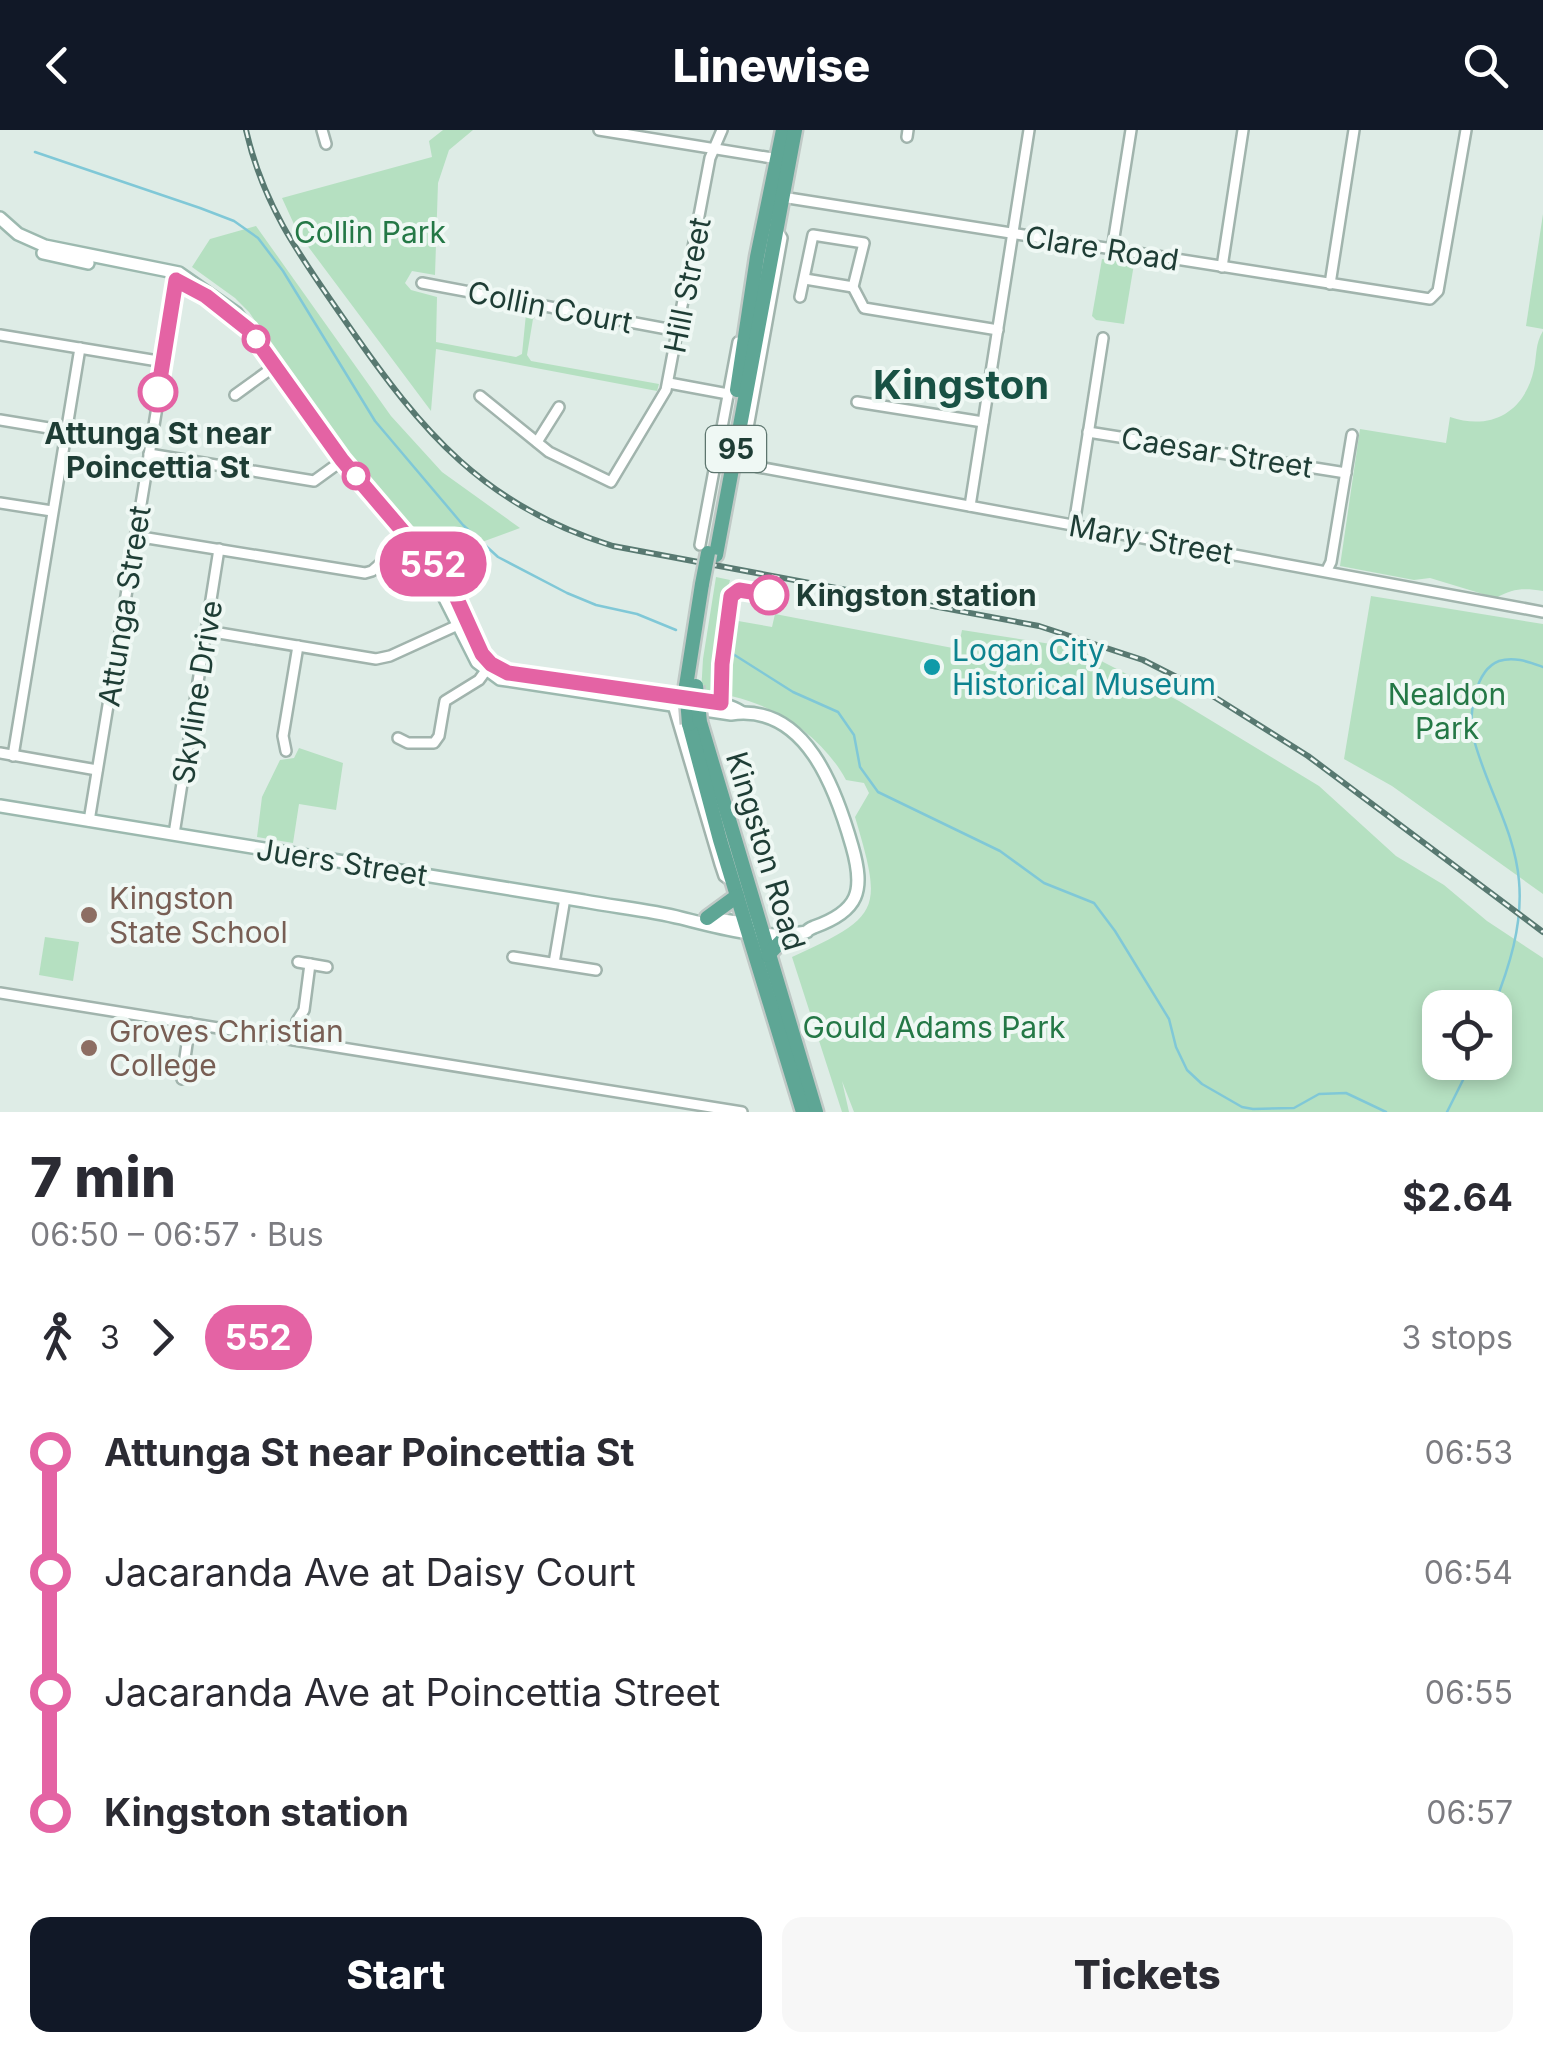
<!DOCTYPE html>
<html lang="en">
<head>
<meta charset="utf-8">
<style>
  body { margin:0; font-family:Inter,sans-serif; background:#f7f7f7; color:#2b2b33; height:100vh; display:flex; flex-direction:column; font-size:38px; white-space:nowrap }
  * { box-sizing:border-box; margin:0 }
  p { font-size:32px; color:#7c7c81 }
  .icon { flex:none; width:55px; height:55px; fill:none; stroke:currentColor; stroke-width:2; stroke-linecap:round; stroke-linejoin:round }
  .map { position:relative; height:982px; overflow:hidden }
  .panel { display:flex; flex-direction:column; background:#fff; flex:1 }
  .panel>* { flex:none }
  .badge { padding:0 20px; border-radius:32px; font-size:35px; line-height:65px }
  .tools { position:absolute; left:1422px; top:860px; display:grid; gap:20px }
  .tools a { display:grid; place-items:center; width:90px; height:90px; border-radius:20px; background:#fff; box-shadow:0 5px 15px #0003; font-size:50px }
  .map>.badge { position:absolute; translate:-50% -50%; box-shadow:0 0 0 5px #fff }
  .legs { display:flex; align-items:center; gap:15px; height:110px; padding:0 30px; font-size:32px }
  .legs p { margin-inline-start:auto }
  .overview { display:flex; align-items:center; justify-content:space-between; height:170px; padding:0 30px }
  h1 { font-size:55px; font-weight:800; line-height:75px }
  .button { display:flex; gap:20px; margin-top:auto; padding:20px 30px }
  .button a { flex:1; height:115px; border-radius:20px; background:#111827; color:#fff; font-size:40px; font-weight:800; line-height:115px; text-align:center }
  .button a+a { background:#f7f7f7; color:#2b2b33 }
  ul { padding:0 30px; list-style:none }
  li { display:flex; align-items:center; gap:35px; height:120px; font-size:38px }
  li i { display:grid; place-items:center; width:15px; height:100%; margin:0 12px; background:currentColor }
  li i::after { content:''; width:25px; height:25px; margin:-12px; border:8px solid; border-radius:50%; background:#fff }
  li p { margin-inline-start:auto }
  li:first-child i { background:linear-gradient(#0000 50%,currentColor 0) }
  li:last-child i { background:linear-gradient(currentColor 50%,#0000 0) }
  header { display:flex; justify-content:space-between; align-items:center; height:130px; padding:0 30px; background:#111827; color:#fff; font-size:45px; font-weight:800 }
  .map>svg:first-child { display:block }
  .green { fill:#b5e0c1; fill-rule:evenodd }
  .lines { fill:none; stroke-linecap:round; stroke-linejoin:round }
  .stream { stroke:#80c8d7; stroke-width:2.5 }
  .street-casing { stroke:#a1b4ad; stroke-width:14 }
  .secondary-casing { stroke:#9cb9af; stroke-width:16 }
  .primary-casing { stroke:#c0c9c6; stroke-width:19 }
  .street { stroke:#fff; stroke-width:9 }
  .secondary { stroke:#fff; stroke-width:11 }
  .primary { stroke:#5ea695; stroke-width:14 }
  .rail-casing { stroke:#587971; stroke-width:6 }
  .rail { stroke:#eff8f4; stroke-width:2.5; stroke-dasharray:8; stroke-linecap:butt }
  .primary-bridge-casing { stroke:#c0c9c6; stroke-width:19; stroke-linecap:butt }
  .primary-bridge { stroke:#5ea695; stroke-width:14 }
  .line-1-casing { stroke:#fff; stroke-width:22 }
  .line-1 { stroke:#e463a4; stroke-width:15 }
  .stop-1-dot { fill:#fff; stroke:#e463a4; stroke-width:5 }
  .culture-dot { fill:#0f9aa8; stroke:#eff8f4; stroke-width:4 }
  .education-dot { fill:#8d6e63; stroke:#eff8f4; stroke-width:4 }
  .labels { text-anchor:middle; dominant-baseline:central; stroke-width:8; stroke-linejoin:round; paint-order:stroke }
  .shield { fill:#eff8f4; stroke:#5d756e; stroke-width:2.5 }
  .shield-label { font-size:28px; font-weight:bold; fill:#1e3d35 }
  .park-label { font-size:30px; fill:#247846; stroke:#eff8f4 }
  .street-label { font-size:30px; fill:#1e3d35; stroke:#eff8f4 }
  .stop-label { font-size:30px; font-weight:bold; fill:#1e3d35; stroke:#eff8f4 }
  .culture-label { font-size:30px; fill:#0d838f; stroke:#eff8f4; text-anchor:start }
  .education-label { font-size:30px; fill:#785e54; stroke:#eff8f4; text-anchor:start }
  .district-label { font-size:40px; font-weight:bold; fill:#185144; stroke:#eff8f4 }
</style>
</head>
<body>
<header><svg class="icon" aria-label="back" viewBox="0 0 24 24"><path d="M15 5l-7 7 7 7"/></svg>Linewise<svg class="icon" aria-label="search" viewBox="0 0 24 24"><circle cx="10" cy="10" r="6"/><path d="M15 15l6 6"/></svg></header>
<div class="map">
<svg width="1543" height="982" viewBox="0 0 1543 982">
  <rect width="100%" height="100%" fill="#deece6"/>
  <g class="green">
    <polygon points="443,0 473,0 449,20 438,53 435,145 412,141 405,153 411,160 437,167 436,212 516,227 522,224 526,184 537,186 533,189 527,225 531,231 659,254 657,261 436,219 431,281 298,103 282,68 432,27 429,11"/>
    <polygon points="1543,84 1543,199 1526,196"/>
    <polygon points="256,96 391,286 442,342 520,398 471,416 447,433 379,360 320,286 249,182 235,168 192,137 210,109"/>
    <polygon points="1102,129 1134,134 1124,194 1096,190 1092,186"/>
    <path d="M1543 201V461C1524 458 1513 458 1496 468L1430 448 1414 450 1340 436 1360 299 1446 313 1450 287C1491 301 1525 282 1534 239 1537 225 1535 214 1543 201Z"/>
    <path d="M716 447 730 450 721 488 772 497 775 484 958 519 962 500 1076 518 1179 571 1319 656 1396 726 1444 755 1487 791 1543 828V982H854L842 951 849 982H842L792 827C881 786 883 781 855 687L869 663 864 653 846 650C819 600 759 563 701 563L703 529ZM1440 878H1495V932H1440Z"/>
    <polygon points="1371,466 1543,494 1543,764 1392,656 1344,629"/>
    <polygon points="299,618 343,633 336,680 299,674 293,713 257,707 262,667 280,630 294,628"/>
    <polygon points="45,807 79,812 73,851 39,845"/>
  </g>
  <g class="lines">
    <g class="stream">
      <polyline points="35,22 200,78 234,91 258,108 283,141 375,291 463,395 498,427 567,463 596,475 637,484 676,500"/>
      <polyline points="733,524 793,562 838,582 854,605 860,637 878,662 1000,721 1044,753 1094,773 1115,801 1169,889 1176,917 1187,940 1202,954 1242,977 1253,979 1294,978 1319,964 1346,963 1386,982"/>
      <path d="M1493 878C1509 838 1523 795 1519 751 1515 700 1485 655 1473 606 1468 585 1475 540 1499 531 1514 526 1529 532 1543 537"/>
      <polyline points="1447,982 1472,932"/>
    </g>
    <defs>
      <g id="street">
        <polyline points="322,0 326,14"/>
        <polyline points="599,0 778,29"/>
        <polyline points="907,7 908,0"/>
        <polyline points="782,67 1430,169 1438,161 1466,0"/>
        <polyline points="777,100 782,108 744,320 747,328 758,337 1543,482"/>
        <polyline points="1112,120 1131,0"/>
        <polyline points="1222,137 1243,0"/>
        <polyline points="805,149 853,157"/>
        <polyline points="422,153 678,201"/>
        <polyline points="1330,154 1354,0"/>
        <polyline points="800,167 813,105 864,113 853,157 864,178 998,200"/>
        <polyline points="0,205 164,232"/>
        <polyline points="669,253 728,264"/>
        <polyline points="235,265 275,236"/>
        <polyline points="480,266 549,322 611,352 666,260 710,28 722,0"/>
        <polyline points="857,272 983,292"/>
        <polyline points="0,290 67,301"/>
        <polyline points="1088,302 1346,343"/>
        <polyline points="537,312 559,277"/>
        <polyline points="149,324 314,351 343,330"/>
        <polyline points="0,373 52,381"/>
        <polyline points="970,376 1029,0"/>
        <polyline points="1074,395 1103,208"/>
        <polyline points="135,406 365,443 372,441 409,409"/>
        <polyline points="700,415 738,212"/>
        <polyline points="1327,440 1331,432 1352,305"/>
        <polyline points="207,501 376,529 390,526 458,495"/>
        <polyline points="673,575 720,734 724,746 731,751"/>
        <polyline points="398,608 408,613 434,613 439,606 445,571 479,550 490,535"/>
        <polyline points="286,621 283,606 298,516"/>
        <polyline points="0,623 97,640"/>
        <polyline points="13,626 80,218"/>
        <polyline points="89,691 179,143"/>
        <polyline points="174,704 219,419"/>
        <polyline points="513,827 596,840"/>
        <polyline points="298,832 327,837"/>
        <polyline points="554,833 565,768"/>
        <polyline points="0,863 742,982"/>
        <polyline points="294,910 297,891 304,880 310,834"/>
        <polyline points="182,949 190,893"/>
      </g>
      <g id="secondary">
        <polyline points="0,88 18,104 45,116 179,143 236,183 343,330 453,459 486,529 508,543 536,548"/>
        <polyline points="43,123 88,133"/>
        <path d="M594 556C627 560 719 566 741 582"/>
        <path d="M0 676C195 708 389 739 584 771 616 777 649 780 681 788 717 797 762 810 800 803 813 801 802 802 814 797 859 781 865 761 852 716 836 660 806 573 731 584L500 549 477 532 423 425"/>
        <polyline points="709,788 750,794"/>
      </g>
      <g id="primary">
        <polyline points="737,260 757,127 783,0"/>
        <polyline points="716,425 795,0"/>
        <polyline points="686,556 702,454"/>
        <polyline points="700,592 816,982"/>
        <polyline points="689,594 720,710 803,982"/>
        <polyline points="707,788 737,766"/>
        <polyline points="768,825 788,804"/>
      </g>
    </defs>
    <use href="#street" class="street-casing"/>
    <use href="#secondary" class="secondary-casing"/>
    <use href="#primary" class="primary-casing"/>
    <use href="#street" class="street"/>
    <use href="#secondary" class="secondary"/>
    <use href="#primary" class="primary"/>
    <defs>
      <path id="rail" d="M246 0C264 79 303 130 348 195 422 302 484 376 613 416L1039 496 1143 530 1208 563 1308 626 1543 802"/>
    </defs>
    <use href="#rail" class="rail-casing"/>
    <use href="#rail" class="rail"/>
    <defs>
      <g id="primary-bridge">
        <polyline points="702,454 708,423"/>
        <polyline points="686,556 689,594"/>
        <polyline points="696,556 700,592"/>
      </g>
    </defs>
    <use href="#primary-bridge" class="primary-bridge-casing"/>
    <use href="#primary-bridge" class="primary-bridge"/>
  </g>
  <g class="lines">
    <defs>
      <polyline id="line-1" points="158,262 176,150 206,166 249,200 342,330 453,460 482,524 491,534 508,543 721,573 722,534 731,466 739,460 769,465"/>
    </defs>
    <use href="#line-1" class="line-1-casing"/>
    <use href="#line-1" class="line-1"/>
  </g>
  <g class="stop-1-dot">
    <circle cx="256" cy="209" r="12"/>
    <circle cx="158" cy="262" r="18"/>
    <circle cx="356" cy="346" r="12"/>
    <circle cx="769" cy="465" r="18"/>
  </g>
  <circle class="culture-dot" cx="932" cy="537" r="10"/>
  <g class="education-dot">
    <circle cx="89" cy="785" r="10"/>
    <circle cx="89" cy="918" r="10"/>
  </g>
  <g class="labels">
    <rect class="shield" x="706" y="296" width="60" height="46" rx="8"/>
    <g class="shield-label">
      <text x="736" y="319">95</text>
    </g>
    <g class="park-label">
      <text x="370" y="102">Collin Park</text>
      <text x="1447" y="564">Nealdon<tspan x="1447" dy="34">Park</tspan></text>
      <text x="934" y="897">Gould Adams Park</text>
    </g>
    <g class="street-label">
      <text transform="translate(1102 118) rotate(9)">Clare Road</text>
      <text transform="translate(687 155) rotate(-79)">Hill Street</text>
      <text transform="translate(550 177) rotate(11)">Collin Court</text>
      <text transform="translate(1217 322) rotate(9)">Caesar Street</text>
      <text transform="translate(1151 409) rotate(10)">Mary Street</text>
      <text transform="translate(124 476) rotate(-81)">Attunga Street</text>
      <text transform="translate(197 562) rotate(-81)">Skyline Drive</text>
      <text transform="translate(766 721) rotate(73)">Kingston Road</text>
      <text transform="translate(342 732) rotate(9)">Juers Street</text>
    </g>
    <g class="stop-label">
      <text x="158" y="303">Attunga St near<tspan x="158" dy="34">Poincettia St</tspan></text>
      <text x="796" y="465" text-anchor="start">Kingston station</text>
    </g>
    <g class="culture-label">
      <text x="952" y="520">Logan City<tspan x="952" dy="34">Historical Museum</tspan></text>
    </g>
    <g class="education-label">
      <text x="109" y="768">Kingston<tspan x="109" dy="34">State School</tspan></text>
      <text x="109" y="901">Groves Christian<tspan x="109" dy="34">College</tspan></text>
    </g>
    <g class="district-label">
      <text x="961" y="254">Kingston</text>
    </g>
  </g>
</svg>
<div class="tools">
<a><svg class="icon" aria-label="locate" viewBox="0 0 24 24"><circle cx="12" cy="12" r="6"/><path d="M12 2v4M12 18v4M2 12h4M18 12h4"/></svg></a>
</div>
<b class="badge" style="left:433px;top:434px;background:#e463a4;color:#fff">552</b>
</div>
<section class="panel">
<div class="overview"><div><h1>7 min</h1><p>06:50 – 06:57 · Bus</p></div><b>$2.64</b></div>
<div class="legs"><svg class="icon" aria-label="walk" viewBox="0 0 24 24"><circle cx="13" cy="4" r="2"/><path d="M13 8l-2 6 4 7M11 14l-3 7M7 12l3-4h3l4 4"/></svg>3<svg class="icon" aria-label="forward" viewBox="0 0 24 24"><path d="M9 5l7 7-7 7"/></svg><b class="badge" style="background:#e463a4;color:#fff">552</b><p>3 stops</p></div>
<ul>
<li><i style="color:#e463a4"></i><b>Attunga St near Poincettia St</b><p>06:53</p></li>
<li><i style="color:#e463a4"></i><span>Jacaranda Ave at Daisy Court</span><p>06:54</p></li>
<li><i style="color:#e463a4"></i><span>Jacaranda Ave at Poincettia Street</span><p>06:55</p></li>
<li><i style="color:#e463a4"></i><b>Kingston station</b><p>06:57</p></li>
</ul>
<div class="button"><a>Start</a><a>Tickets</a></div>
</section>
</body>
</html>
